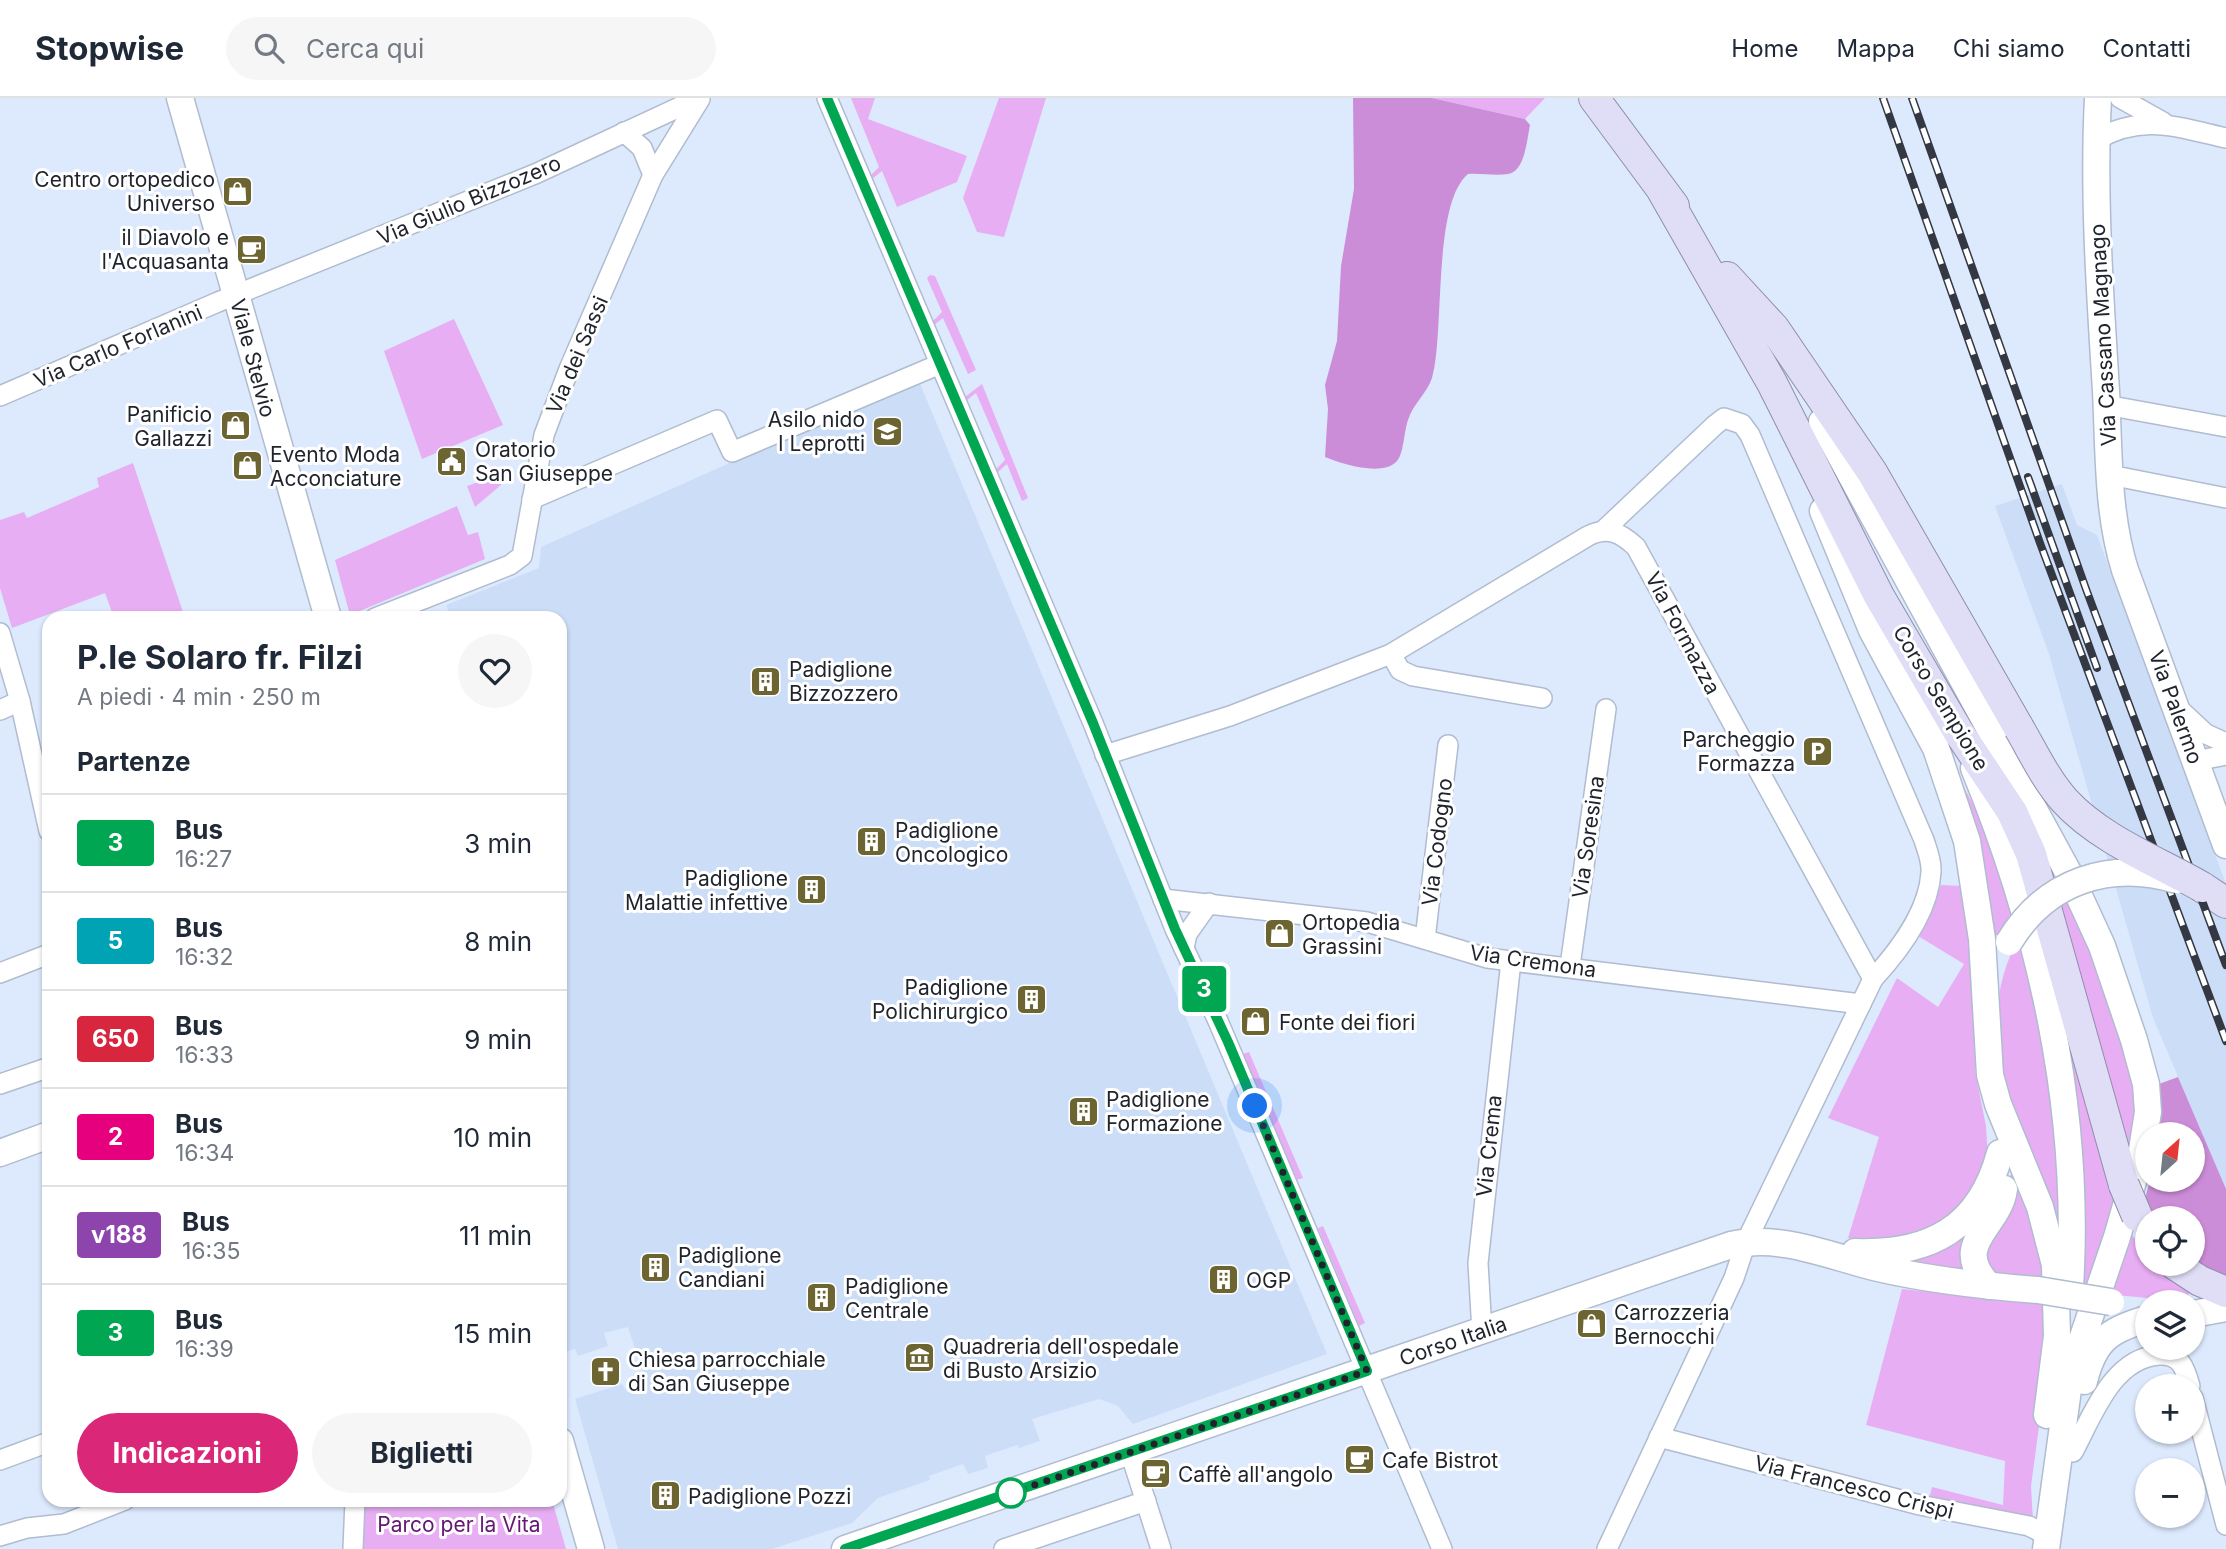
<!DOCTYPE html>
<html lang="it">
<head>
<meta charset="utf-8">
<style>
  body { margin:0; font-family:Inter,sans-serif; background:#f6f6f7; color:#1f2937; height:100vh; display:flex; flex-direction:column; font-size:26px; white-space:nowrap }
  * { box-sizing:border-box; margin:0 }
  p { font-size:23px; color:#747a83 }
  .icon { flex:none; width:38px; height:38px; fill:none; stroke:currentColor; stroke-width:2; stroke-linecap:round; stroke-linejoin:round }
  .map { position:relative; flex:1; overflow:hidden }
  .sheet { position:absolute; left:42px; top:513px; width:525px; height:896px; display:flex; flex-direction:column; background:#fff; border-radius:21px; box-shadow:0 2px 5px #0004 }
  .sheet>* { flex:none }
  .badge { padding:0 14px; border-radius:5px; font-size:24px; line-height:46px }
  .needle { width:46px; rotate:27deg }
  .tools { position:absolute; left:2135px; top:1024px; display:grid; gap:14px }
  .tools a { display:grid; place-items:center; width:70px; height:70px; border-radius:50%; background:#fff; box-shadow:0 2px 5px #0004; font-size:35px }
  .you { position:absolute; width:35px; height:35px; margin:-18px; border:5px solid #fff; border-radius:50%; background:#1a73e8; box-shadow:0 0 0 10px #1a73e833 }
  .map>.badge { position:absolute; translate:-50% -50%; box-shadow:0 0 0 4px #fff }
  h2 { padding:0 35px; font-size:26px; line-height:63px }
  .round { display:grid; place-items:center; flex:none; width:74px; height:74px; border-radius:37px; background:#f6f6f7 }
  .headline { display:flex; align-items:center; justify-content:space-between; height:119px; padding:0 35px }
  h1 { font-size:33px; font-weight:700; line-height:52px }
  .cta { display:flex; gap:14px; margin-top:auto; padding:14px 35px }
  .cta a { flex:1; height:80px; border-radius:42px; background:#db2777; color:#fff; font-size:28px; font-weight:700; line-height:80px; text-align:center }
  .cta a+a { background:#f6f6f7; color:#1f2937 }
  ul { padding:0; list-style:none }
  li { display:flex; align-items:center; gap:21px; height:98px; padding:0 35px; border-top:2px solid #e0e1e3 }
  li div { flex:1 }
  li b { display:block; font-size:26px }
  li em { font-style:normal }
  li .badge { min-width:77px; font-weight:700; text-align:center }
  header { display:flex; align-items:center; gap:42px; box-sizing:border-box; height:98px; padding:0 35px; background:#fff; border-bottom:2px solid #e0e1e3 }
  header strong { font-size:33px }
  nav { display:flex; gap:38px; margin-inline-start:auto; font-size:24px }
  .search { width:490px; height:63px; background:#f6f6f7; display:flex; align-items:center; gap:18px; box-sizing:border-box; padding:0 24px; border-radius:38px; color:#747a83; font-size:26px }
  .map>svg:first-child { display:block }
  .built { fill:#ccddf7 }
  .green { fill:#e8aef3 }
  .forest { fill:#cc8dd8 }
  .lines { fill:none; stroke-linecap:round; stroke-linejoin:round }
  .street-casing { stroke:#b0bccf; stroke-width:22 }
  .secondary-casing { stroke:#b0bccf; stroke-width:29 }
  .primary-casing { stroke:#8f8eab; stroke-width:32 }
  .street { stroke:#fff; stroke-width:19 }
  .secondary { stroke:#fff; stroke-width:26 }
  .primary { stroke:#e0def6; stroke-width:30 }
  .rail-casing { stroke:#333842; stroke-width:8 }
  .rail { stroke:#fff; stroke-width:5; stroke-dasharray:16; stroke-linecap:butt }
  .secondary-bridge-casing { stroke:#b0bccf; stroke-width:29; stroke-linecap:butt }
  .primary-bridge-casing { stroke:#8f8eab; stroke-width:32; stroke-linecap:butt }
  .secondary-bridge { stroke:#fff; stroke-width:26 }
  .primary-bridge { stroke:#e0def6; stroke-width:30 }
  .line-casing { stroke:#fff; stroke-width:16 }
  .line { stroke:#00a651; stroke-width:10 }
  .walk { stroke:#1f232b; stroke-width:7; stroke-dasharray:0 12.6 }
  .stop-dot { fill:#fff; stroke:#00a651; stroke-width:3.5 }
  .labels { text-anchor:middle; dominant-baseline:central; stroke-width:6; stroke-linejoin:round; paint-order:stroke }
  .poi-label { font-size:21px; fill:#1f232b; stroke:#fff; text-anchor:start }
  .street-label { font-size:21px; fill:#1f232b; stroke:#fff }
  .park-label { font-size:21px; fill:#651773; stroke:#fff }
</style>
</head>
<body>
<header>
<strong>Stopwise</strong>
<div class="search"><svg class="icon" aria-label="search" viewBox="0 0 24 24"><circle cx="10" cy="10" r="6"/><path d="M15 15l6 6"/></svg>Cerca qui</div>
<nav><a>Home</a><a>Mappa</a><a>Chi siamo</a><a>Contatti</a></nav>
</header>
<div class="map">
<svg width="2226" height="1451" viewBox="0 0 2226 1451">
  <rect width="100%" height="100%" fill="#ddeafe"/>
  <g class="built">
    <polygon points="918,281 1327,1256 1133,1326 1118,1308 1099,1301 1032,1321 1040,1343 1019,1350 1017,1347 985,1358 988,1370 968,1376 963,1366 929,1378 930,1382 878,1400 852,1425 772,1451 618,1451 575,1301 622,1286 627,1294 647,1288 628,1229 604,1235 608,1248 578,1258 575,1251 561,1255 560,1251 560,520 451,520 446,507 539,470 541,449"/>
    <polygon points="2062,386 2077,427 2097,437 2226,786 2226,1091 2153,920 2049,556 1995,408"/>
  </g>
  <g class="green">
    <polygon points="851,0 875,0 868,21 967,58 957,84 897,109 882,73 872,81 871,77 879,69"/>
    <polygon points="999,0 1046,0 1004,139 977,134 963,100"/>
    <polygon points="1432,0 1545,0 1525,21"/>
    <polygon points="930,177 935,178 976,272 968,276 943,220 934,227 933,223 942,214 927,180"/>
    <polygon points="454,221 503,327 422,361 384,253"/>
    <polygon points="982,286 1028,400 1022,403 1007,366 998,374 996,371 1005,362 976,295 966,303 965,299"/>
    <polygon points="133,365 185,520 114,520 105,495 12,530 0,490 0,422 24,414 27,420 99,389 97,380"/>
    <polygon points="503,375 501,387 475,409 467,388"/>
    <polygon points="457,408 468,437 478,434 485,461 350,517 335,462"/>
    <polygon points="1930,628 1988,733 2014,811 1991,846"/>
    <polygon points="2037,738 2090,850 2128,964 2136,1011 2134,1035 2128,1056"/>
    <polygon points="1941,787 1963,788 1974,866 1975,973 1986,1028 1988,1060 1977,1091 1938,1129 1877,1144 1848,1140 1879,1039 1828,1020 1897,880 1938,909 1964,866 1918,838"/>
    <path d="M2022 836 2052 985 2063 1159C2029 1064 1960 931 2022 836Z"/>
    <polygon points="2062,914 2114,1105 2103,1146 2085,1189 2082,1188"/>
    <polygon points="1249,954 1303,1080 1297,1082 1243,956"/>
    <polygon points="2013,1072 2034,1122 2045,1185 1994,1177 1979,1150"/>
    <polygon points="1968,1126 1963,1170 1958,1174 1898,1162"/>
    <polygon points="1323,1128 1365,1225 1359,1228 1318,1130"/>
    <polygon points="2127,1132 2147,1154 2147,1166 2159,1166 2190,1190 2187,1204 2106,1196"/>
    <polygon points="1902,1191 2051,1207 2049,1255 2031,1388 2033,1422 1929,1401 1932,1389 2003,1407 2005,1363 1866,1327"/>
    <polygon points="360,1402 552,1402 566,1451 357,1451"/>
  </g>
  <g class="forest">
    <path d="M1353 0H1432L1525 21 1530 27C1527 41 1525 74 1508 76 1495 78 1481 75 1468 76 1432 106 1445 236 1432 280 1427 295 1413 306 1408 322 1404 333 1404 355 1397 363 1383 379 1342 366 1325 359L1328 311 1325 287 1337 243 1341 168 1354 91Z"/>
    <polygon points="2178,979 2226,1091 2226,1181 2193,1166 2193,1120 2151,1120 2144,1104 2150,1082 2193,1082 2193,1036 2159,1036 2159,986"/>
  </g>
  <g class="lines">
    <defs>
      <g id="street">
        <polyline points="827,0 1093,625 1175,831 1218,923 1442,1451"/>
        <polyline points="2120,0 2163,24"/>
        <polyline points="624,34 642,50 653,77"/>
        <path d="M2096 42C2142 15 2177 29 2226 40"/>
        <polyline points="0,298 218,204 535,76 699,0"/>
        <polyline points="2106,307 2226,329"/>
        <polyline points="2110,377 2226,400"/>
        <polyline points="532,401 717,322 732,354 940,266"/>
        <path d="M1604 432 1715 327 1724 320 1742 326 1750 337 1924 742C1927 752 1932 763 1931 774 1929 813 1898 854 1873 881L1746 1144 1734 1180 1607 1451"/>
        <polyline points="375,520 510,467 522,458 544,337 569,271 653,77 700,1"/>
        <polyline points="0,535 20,603 49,733"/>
        <polyline points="1391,556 1400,572 1413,578 1542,600"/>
        <polyline points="2179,611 2206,636 2226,645"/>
        <polyline points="0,612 20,603"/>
        <path d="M1105 657 1230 618 1391 556 1588 438C1608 428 1621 435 1636 449L1873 881"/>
        <polyline points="2195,663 2226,657"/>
        <polyline points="1163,801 1367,824 1487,860 1861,906"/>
        <polyline points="1425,841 1448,647"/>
        <polyline points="1184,850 1187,836 1209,805"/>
        <polyline points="1570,868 1606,611"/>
        <polyline points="0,875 49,856"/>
        <polyline points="0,986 47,970"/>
        <polyline points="1482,1234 1478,1165 1511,863"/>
        <polyline points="2193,1300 2226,1427"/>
        <polyline points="1659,1339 1920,1407 2029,1428 2048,1438"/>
        <polyline points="1130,1354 1161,1451"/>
        <path d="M2073 1354C2092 1319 2112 1260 2159 1257 2181 1256 2185 1270 2190 1288"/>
        <polyline points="0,1362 49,1344"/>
        <polyline points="0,1438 27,1430 64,1426 125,1402"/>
        <polyline points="353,1451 355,1402"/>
        <polyline points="1004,1451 1146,1403"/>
      </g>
      <g id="secondary">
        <polyline points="180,0 328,520"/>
        <path d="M2098 0C2093 97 2100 196 2106 293 2109 353 2107 414 2125 472L2226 747"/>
        <polyline points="1822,324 2068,774 2102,848 2134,942 2146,986 2148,1014 2142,1052 2117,1139 2070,1277 2046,1451"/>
        <polyline points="1823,413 1872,532 1936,650 1967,743 1982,841 1990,977 1998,1006 2040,1109 2055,1167 2057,1238 2047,1317"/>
        <path d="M1974 670C2041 833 2081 1012 2070 1189"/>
        <polyline points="0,1055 49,1037"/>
        <path d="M1855 1154C1930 1157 1980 1130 2000 1055"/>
        <path d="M1989 1188C1949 1145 1999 1130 2004 1091"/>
        <polyline points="2193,1216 2226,1210"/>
        <path d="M2084 1283C2094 1243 2108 1232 2147 1221"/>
        <polyline points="560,1343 591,1451"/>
        <path d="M845 1451 1731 1147C1783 1136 1828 1158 1878 1170 1930 1182 1985 1188 2038 1192"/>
      </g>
      <g id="primary">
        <polyline points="1594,0 1674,108"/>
        <polyline points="1663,94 1772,285 1879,498 1958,633 2012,714 2031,756 2124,1087"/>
        <polyline points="1727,179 1774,230 1872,374 2019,630"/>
        <polyline points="2202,789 2226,805"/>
        <polyline points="2174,1166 2200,1183 2226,1194"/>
      </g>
    </defs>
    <use href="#street" class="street-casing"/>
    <use href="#secondary" class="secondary-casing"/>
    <use href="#primary" class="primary-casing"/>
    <use href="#street" class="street"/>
    <use href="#secondary" class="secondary"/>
    <use href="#primary" class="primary"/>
    <defs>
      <g id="rail">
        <polyline points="1883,0 2040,445 2226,943"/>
        <polyline points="1912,0 2086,491 2226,867"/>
        <polyline points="2028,379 2097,570"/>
      </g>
    </defs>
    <use href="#rail" class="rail-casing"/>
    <use href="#rail" class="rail"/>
    <defs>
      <g id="secondary-bridge">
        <path d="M2009 844C2046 783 2109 762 2177 782"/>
        <polyline points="2038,1192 2111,1204"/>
      </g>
      <g id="primary-bridge">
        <path d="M2019 630C2033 654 2046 682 2065 703 2101 742 2157 763 2202 789"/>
        <polyline points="2124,1087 2137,1118"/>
      </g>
    </defs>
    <use href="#secondary-bridge" class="secondary-bridge-casing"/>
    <use href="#primary-bridge" class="primary-bridge-casing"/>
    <use href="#secondary-bridge" class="secondary-bridge"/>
    <use href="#primary-bridge" class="primary-bridge"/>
  </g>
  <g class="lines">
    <defs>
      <polyline id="line" points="827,0 1093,625 1175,831 1228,944 1367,1273 845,1451"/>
    </defs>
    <use href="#line" class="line-casing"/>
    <use href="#line" class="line"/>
    <polyline class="walk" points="1011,1395 1367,1273 1255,1008"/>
  </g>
  <defs>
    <symbol id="shop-square" viewBox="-11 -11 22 22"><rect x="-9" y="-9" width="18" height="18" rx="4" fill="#6c6531" stroke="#fff"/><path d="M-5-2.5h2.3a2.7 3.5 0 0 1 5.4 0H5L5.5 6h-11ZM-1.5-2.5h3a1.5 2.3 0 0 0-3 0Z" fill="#fff"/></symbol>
    <symbol id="cafe-square" viewBox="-11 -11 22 22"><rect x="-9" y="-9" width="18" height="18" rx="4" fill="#6c6531" stroke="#fff"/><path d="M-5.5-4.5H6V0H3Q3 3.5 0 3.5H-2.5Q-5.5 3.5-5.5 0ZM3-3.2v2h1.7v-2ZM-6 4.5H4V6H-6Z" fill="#fff"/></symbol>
    <symbol id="school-square" viewBox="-11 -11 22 22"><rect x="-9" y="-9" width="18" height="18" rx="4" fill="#6c6531" stroke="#fff"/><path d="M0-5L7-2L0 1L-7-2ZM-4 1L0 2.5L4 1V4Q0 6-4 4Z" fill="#fff"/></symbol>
    <symbol id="civic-square" viewBox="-11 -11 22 22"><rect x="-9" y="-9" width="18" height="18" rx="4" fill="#6c6531" stroke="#fff"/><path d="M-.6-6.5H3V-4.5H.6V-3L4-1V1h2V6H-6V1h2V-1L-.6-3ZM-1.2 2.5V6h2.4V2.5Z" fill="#fff"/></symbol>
    <symbol id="building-square" viewBox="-11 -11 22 22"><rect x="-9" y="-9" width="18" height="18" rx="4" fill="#6c6531" stroke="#fff"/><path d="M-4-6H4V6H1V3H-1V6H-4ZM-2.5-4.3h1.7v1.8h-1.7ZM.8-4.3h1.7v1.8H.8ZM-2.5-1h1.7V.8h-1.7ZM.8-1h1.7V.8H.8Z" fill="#fff"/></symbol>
    <symbol id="parking-square" viewBox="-11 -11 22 22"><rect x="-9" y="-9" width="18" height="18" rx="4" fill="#6c6531" stroke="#fff"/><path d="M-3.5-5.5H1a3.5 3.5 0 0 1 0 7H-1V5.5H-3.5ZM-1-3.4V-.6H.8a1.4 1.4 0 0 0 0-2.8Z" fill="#fff"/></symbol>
    <symbol id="museum-square" viewBox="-11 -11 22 22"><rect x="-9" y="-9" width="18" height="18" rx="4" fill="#6c6531" stroke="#fff"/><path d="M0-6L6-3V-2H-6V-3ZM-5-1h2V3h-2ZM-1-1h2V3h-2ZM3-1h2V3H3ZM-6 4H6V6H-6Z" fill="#fff"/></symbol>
    <symbol id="church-square" viewBox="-11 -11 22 22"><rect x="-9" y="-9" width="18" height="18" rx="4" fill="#6c6531" stroke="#fff"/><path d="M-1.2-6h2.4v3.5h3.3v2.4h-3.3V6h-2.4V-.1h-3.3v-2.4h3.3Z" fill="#fff"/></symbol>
  </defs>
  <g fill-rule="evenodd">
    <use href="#shop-square" x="220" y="76" width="35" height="35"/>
    <use href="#cafe-square" x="234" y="134" width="35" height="35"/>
    <use href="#shop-square" x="218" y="310" width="35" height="35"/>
    <use href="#school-square" x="870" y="316" width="35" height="35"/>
    <use href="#civic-square" x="434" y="346" width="35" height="35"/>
    <use href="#shop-square" x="230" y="350" width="35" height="35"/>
    <use href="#building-square" x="748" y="566" width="35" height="35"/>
    <use href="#parking-square" x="1800" y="636" width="35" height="35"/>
    <use href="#building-square" x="854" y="726" width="35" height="35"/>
    <use href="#building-square" x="794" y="774" width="35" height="35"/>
    <use href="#shop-square" x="1262" y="818" width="35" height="35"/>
    <use href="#building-square" x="1014" y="884" width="35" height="35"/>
    <use href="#shop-square" x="1238" y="906" width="35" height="35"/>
    <use href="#building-square" x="1066" y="996" width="35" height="35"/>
    <use href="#building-square" x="638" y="1152" width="35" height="35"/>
    <use href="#building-square" x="1206" y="1164" width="35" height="35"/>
    <use href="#building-square" x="804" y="1182" width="35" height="35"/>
    <use href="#shop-square" x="1574" y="1208" width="35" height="35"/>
    <use href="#museum-square" x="902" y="1242" width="35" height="35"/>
    <use href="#church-square" x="588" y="1256" width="35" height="35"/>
    <use href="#cafe-square" x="1342" y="1344" width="35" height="35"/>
    <use href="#cafe-square" x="1138" y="1358" width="35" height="35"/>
    <use href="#building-square" x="648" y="1380" width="35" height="35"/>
  </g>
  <circle class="stop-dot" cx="1011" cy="1395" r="14"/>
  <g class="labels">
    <g class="poi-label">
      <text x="215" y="81" text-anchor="end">Centro ortopedico<tspan x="215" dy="24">Universo</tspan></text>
      <text x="229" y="139" text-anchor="end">il Diavolo e<tspan x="229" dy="24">l'Acquasanta</tspan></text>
      <text x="212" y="316" text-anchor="end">Panificio<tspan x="212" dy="24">Gallazzi</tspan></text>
      <text x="865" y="321" text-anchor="end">Asilo nido<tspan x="865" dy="24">I Leprotti</tspan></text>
      <text x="475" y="351">Oratorio<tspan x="475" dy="24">San Giuseppe</tspan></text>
      <text x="270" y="356">Evento Moda<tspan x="270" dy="24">Acconciature</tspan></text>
      <text x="789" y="571">Padiglione<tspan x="789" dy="24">Bizzozzero</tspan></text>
      <text x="1795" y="641" text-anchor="end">Parcheggio<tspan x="1795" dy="24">Formazza</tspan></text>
      <text x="895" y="732">Padiglione<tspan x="895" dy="24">Oncologico</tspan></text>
      <text x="788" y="780" text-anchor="end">Padiglione<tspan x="788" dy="24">Malattie infettive</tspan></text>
      <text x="1302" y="824">Ortopedia<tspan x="1302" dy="24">Grassini</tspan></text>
      <text x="1008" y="889" text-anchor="end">Padiglione<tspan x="1008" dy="24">Polichirurgico</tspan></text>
      <text x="1279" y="924">Fonte dei fiori</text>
      <text x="1106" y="1001">Padiglione<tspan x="1106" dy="24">Formazione</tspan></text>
      <text x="678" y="1157">Padiglione<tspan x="678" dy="24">Candiani</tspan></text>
      <text x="1246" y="1182">OGP</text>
      <text x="845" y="1188">Padiglione<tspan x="845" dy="24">Centrale</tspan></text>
      <text x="1614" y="1214">Carrozzeria<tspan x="1614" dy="24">Bernocchi</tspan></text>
      <text x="943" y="1248">Quadreria dell'ospedale<tspan x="943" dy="24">di Busto Arsizio</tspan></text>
      <text x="628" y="1261">Chiesa parrocchiale<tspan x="628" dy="24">di San Giuseppe</tspan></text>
      <text x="1382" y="1362">Cafe Bistrot</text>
      <text x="1178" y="1376">Caffè all'angolo</text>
      <text x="688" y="1398">Padiglione Pozzi</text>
    </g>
    <g class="street-label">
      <text transform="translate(469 102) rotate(-23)">Via Giulio Bizzozero</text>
      <text transform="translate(2103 237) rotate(-93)">Via Cassano Magnago</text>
      <text transform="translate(118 248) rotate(-23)">Via Carlo Forlanini</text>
      <text transform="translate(577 257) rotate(-67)">Via dei Sassi</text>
      <text transform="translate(253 260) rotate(75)">Viale Stelvio</text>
      <text transform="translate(1683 535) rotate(62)">Via Formazza</text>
      <text transform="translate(1941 600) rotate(59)">Corso Sempione</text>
      <text transform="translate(2176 609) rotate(70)">Via Palermo</text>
      <text transform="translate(1588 739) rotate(-82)">Via Soresina</text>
      <text transform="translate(1437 744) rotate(-83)">Via Codogno</text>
      <text transform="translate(1533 863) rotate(8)">Via Cremona</text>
      <text transform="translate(1489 1048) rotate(-84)">Via Crema</text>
      <text transform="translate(1453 1243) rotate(-19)">Corso Italia</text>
      <text transform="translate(1854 1389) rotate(14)">Via Francesco Crispi</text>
    </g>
    <g class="park-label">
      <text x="459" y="1426">Parco per la Vita</text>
    </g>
  </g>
</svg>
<div class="tools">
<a><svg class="needle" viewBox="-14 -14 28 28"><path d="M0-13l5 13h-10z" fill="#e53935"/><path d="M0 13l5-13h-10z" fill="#747a83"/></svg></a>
<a><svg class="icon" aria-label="locate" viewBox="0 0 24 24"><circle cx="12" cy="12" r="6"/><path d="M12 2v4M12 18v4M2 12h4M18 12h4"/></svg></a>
<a><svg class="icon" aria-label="layers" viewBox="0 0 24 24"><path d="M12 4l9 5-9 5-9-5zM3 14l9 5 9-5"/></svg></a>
<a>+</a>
<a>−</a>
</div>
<div class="you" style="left:1255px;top:1008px"></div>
<b class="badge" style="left:1204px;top:891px;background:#00a651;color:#fff">3</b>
<section class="sheet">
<div class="headline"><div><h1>P.le Solaro fr. Filzi</h1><p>A piedi · 4 min · 250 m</p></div><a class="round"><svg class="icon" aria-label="heart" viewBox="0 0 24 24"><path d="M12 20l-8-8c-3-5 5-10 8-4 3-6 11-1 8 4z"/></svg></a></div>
<h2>Partenze</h2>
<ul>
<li><span class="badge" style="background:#00a651;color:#fff">3</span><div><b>Bus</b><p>16:27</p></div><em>3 min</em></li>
<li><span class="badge" style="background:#00a3b4;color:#fff">5</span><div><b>Bus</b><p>16:32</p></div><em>8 min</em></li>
<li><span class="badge" style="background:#d7263d;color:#fff">650</span><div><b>Bus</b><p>16:33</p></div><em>9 min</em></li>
<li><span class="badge" style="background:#e6007e;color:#fff">2</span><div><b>Bus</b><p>16:34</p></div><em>10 min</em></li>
<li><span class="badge" style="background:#8e44ad;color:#fff">v188</span><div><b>Bus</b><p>16:35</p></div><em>11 min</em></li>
<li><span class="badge" style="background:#00a651;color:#fff">3</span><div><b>Bus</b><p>16:39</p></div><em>15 min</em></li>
</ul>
<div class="cta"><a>Indicazioni</a><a>Biglietti</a></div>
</section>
</div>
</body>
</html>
